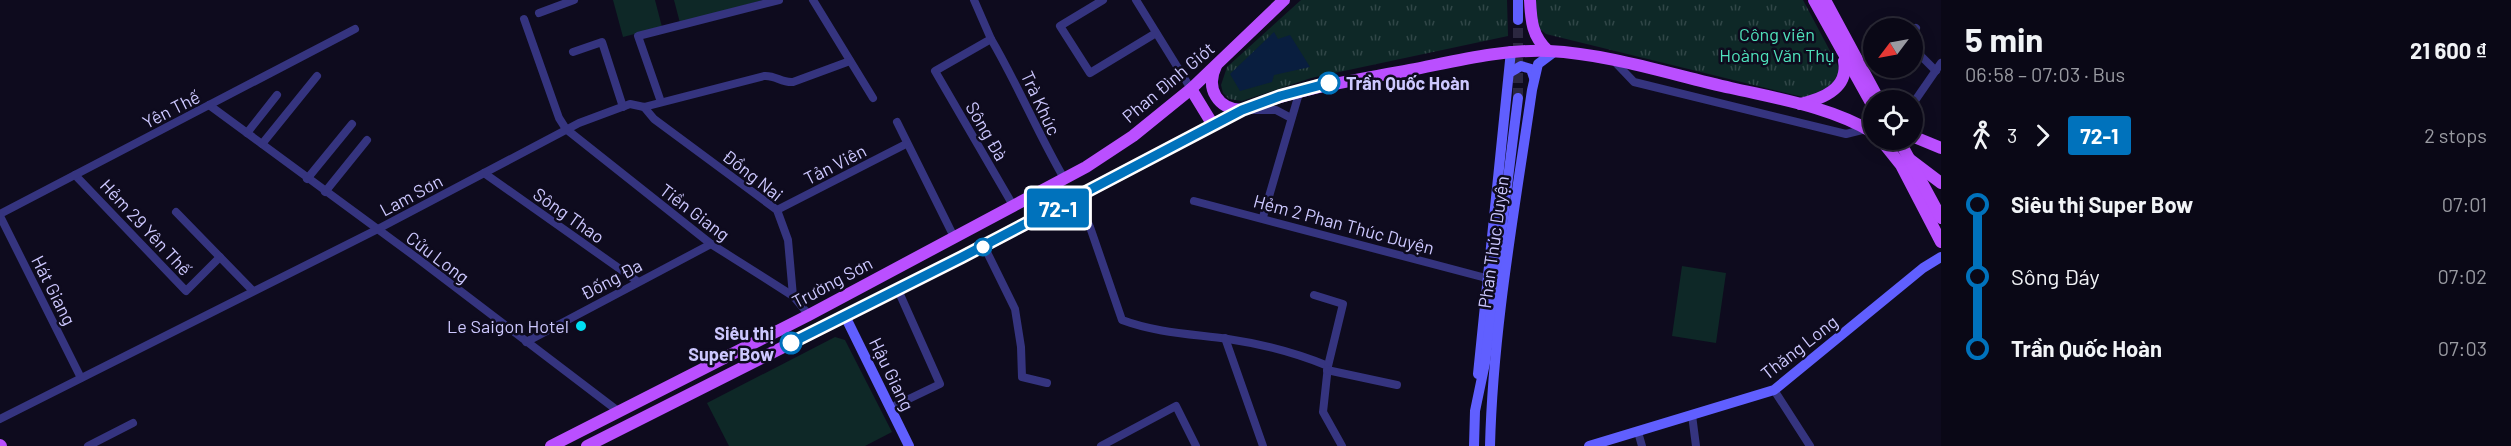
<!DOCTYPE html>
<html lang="en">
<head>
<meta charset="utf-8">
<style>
  body { margin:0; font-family:Barlow,sans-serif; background:#181623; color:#f1f3f6; height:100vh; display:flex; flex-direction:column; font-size:22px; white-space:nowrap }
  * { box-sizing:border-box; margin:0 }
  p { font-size:20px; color:#999aa1 }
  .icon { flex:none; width:33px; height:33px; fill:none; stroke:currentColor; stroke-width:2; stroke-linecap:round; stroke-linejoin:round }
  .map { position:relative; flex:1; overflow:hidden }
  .sheet { display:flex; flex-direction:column; background:#0a0816; width:570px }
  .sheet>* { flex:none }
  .badge { padding:0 12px; border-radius:4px; font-size:21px; line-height:39px }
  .needle { width:39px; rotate:238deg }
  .controls { position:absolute; left:1863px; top:18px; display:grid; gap:12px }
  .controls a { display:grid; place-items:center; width:60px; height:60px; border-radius:50%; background:#0a0816; box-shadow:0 3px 15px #0003,0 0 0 2px #2a2935; font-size:30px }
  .map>.badge { position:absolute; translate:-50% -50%; box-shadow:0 0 0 3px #fff }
  .legs { display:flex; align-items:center; gap:9px; height:66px; padding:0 24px; font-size:20px }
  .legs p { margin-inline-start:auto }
  .summary { display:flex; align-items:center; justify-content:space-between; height:102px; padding:0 24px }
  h1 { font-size:33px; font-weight:700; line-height:45px }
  ul { padding:0 24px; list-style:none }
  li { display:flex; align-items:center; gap:21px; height:72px; font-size:22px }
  li i { display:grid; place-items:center; width:9px; height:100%; margin:0 8px; background:currentColor }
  li i::after { content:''; width:15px; height:15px; margin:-8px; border:4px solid; border-radius:50%; background:#0a0816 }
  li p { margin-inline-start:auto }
  li:first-child i { background:linear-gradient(#0000 50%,currentColor 0) }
  li:last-child i { background:linear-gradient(currentColor 50%,#0000 0) }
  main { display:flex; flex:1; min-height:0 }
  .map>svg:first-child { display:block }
  .grass { fill:#0e2827 }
  .park { fill:url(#park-tufts) }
  .water { fill:#091e3f }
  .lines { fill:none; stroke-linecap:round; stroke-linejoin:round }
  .secondary-tunnel { stroke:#2b2740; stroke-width:10; stroke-dasharray:10 5; stroke-linecap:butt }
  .street { stroke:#35347f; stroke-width:8 }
  .secondary { stroke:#605fff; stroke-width:10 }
  .primary { stroke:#ba4fff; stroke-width:12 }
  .primary-bridge { stroke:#ba4fff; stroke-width:12 }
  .line-1-casing { stroke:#fff; stroke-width:14 }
  .line-1 { stroke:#0072bc; stroke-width:9 }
  .stop-1-dot { fill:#fff; stroke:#0072bc; stroke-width:3 }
  .poi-dot { fill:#00dff3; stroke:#0e0b1e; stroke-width:2 }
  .labels { text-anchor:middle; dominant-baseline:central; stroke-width:5; stroke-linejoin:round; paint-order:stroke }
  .park-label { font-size:18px; fill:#50e3bc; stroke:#0e0b1e }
  .street-label { font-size:18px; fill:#cdc8ff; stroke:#0e0b1e }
  .stop-label { font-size:18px; font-weight:bold; fill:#cdc8ff; stroke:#0e0b1e; text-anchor:start }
  .poi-label { font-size:18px; fill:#cdc8ff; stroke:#0e0b1e; text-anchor:end }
</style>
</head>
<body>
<main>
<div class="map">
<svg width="1941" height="446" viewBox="0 0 1941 446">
  <defs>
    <pattern id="park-tufts" width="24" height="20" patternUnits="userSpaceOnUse" patternTransform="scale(1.5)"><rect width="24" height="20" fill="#0e2827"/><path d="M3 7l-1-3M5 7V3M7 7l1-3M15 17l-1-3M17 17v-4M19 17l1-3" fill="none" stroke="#304647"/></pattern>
  </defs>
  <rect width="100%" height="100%" fill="#0e0b1e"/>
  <g class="grass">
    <polygon points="613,0 655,0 662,27 623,37"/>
    <polygon points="674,0 763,0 680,23"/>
    <polygon points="1682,266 1726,273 1716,343 1672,336"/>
    <polygon points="835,337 845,340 892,432 865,446 729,446 707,403"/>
  </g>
  <g class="park">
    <polygon points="1301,0 1507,0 1508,36 1311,78 1242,101 1229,99 1223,93 1221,85 1227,67"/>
    <polygon points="1534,0 1803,0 1838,66 1839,74 1832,88 1807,98 1546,34 1537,27"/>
  </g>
  <polygon class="water" points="1274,32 1278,39 1290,35 1310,67 1274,75 1272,82 1240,91 1230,74"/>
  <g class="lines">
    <polyline class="secondary-tunnel" points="1518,98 1518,20"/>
    <g class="street">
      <polyline points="813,0 873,98"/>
      <polyline points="974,0 991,39 935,71 1014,207"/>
      <polyline points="1103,0 1060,26 1090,73 1156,33"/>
      <polyline points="1136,0 1191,89"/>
      <polyline points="539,13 574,0"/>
      <polyline points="524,19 559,118 566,129 711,244 793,296 809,315"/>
      <polyline points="1912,34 1916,28"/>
      <path d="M991 39C1018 85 1038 134 1065 180"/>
      <polyline points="1912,47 1936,71"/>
      <polyline points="573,52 602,42 623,107"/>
      <polyline points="1614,61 1634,82 1846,134 1866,129"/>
      <polyline points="661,102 638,36 779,0"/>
      <polyline points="209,105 417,258 618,411"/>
      <polyline points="1912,105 1941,63"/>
      <polyline points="644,107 654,119 777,210 788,240 793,296"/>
      <polyline points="1253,110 1276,110 1291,118"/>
      <polyline points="897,122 954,237"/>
      <polyline points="247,133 277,95"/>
      <polyline points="262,144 317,76"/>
      <polyline points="484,173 637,281"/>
      <polyline points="75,175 186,291 220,257"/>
      <polyline points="307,179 352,124"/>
      <polyline points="325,192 367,140"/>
      <path d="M1076 198 1090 227 1122 320C1157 333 1192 334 1228 339 1262 344 1296 353 1328 366L1323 412 1342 446"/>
      <polyline points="1194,201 1486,278"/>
      <polyline points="777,210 906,144"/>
      <polyline points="176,212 253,291"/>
      <polyline points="0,214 355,29"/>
      <polyline points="0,216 81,378"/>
      <polyline points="1263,217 1300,90"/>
      <polyline points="984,246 1015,309 1021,347 1022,377 1047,383"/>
      <polyline points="1314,295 1343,304 1328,366"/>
      <polyline points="1225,338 1263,446"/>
      <polyline points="526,342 711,244"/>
      <polyline points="1327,370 1397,385"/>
      <polyline points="1774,390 1810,446"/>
      <polyline points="890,408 940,384 898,290"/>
      <polyline points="1692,415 1696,446"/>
      <path d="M0 419 376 230 579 123 630 104 644 107 764 76C776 75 781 83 793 82L850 61"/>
      <polyline points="1638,432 1642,446"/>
      <polyline points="88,446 133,423"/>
      <polyline points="1101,446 1176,406 1196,446"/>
    </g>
    <g class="secondary">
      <polyline points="1518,0 1518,20"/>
      <polyline points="1509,73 1521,66 1531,69 1534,78"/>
      <polyline points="845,316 909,446"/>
      <polyline points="1478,374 1511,51"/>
      <polyline points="1474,446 1475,411 1485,363 1518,98"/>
      <path d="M1490 446C1493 327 1515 208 1532 90L1538 64 1554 52"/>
      <polyline points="1589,446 1774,390 1923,268 1941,257"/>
    </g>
    <g class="primary">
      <path d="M1530 0C1531 21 1532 36 1548 51"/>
      <polyline points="1814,0 1874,108"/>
      <polyline points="1825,0 1879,100"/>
      <path d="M1216 66C1205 89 1218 109 1242 110"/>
      <polyline points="1191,89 1213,125"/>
      <path d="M1800 104C1822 99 1849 89 1844 61"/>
      <polyline points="1912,136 1941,148"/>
      <polyline points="1881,140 1901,165 1941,242"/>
      <polyline points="1908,158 1941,183"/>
      <polyline points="0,445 1,446"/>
      <polyline points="551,446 809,315 1086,167 1133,136 1191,89 1284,0"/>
      <path d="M587 446 984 246 1242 110C1297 88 1352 81 1410 70 1456 61 1502 49 1549 51 1610 54 1672 75 1731 88 1779 99 1831 107 1874 133"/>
    </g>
    <polyline class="primary-bridge" points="1899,140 1941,218"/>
  </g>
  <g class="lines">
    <defs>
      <polyline id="line-1" points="791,343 962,257 1242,110 1280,96 1329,83"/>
    </defs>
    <use href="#line-1" class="line-1-casing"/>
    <use href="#line-1" class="line-1"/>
  </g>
  <g class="stop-1-dot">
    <circle cx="1329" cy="83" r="10"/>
    <circle cx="983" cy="247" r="8"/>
    <circle cx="791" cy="343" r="10"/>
  </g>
  <circle class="poi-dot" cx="581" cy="326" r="6"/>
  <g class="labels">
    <g class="park-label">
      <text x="1777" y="34">Công viên<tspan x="1777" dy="21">Hoàng Văn Thụ</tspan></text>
    </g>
    <g class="street-label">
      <text transform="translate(1168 82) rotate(-40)">Phan Đình Giót</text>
      <text transform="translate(1041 103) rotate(65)">Trà Khúc</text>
      <text transform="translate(171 109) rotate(-27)">Yên Thế</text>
      <text transform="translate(987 131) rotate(60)">Sông Đà</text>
      <text transform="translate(835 164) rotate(-27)">Tản Viên</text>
      <text transform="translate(753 175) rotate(38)">Đồng Nai</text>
      <text transform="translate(411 195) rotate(-28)">Lam Sơn</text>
      <text transform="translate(695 212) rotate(37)">Tiền Giang</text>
      <text transform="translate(569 215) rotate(35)">Sông Thao</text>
      <text transform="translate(1344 224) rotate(15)">Hẻm 2 Phan Thúc Duyện</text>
      <text transform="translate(146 227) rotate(47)">Hẻm 29 Yên Thế</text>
      <text transform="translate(1493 242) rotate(-82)">Phan Thúc Duyện</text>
      <text transform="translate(438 257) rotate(37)">Cửu Long</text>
      <text transform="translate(611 279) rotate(-28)">Đống Đa</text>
      <text transform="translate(832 282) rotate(-28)">Trường Sơn</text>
      <text transform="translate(54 290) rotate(63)">Hát Giang</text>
      <text transform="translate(1799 347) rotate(-38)">Thăng Long</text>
      <text transform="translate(892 374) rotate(64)">Hậu Giang</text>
    </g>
    <g class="stop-label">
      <text x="1346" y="83">Trần Quốc Hoàn</text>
      <text x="774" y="333" text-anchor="end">Siêu thị<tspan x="774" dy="21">Super Bow</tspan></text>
    </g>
    <g class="poi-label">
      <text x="569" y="326">Le Saigon Hotel</text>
    </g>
  </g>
</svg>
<div class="controls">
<a><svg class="needle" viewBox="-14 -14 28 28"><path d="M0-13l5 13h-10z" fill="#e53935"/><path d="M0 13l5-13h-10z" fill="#999aa1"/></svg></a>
<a><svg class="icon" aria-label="locate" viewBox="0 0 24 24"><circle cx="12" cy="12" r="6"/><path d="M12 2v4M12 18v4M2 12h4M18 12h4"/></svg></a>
</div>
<b class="badge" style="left:1058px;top:208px;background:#0072bc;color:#fff">72-1</b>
</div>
<section class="sheet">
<div class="summary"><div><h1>5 min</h1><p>06:58 – 07:03 · Bus</p></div><b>21 600 ₫</b></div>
<div class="legs"><svg class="icon" aria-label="walk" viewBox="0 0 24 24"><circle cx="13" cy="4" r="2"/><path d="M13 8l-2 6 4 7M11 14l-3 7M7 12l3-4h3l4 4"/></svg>3<svg class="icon" aria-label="forward" viewBox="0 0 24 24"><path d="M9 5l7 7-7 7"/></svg><b class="badge" style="background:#0072bc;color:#fff">72-1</b><p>2 stops</p></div>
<ul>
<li><i style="color:#0072bc"></i><b>Siêu thị Super Bow</b><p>07:01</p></li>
<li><i style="color:#0072bc"></i><span>Sông Đáy</span><p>07:02</p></li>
<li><i style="color:#0072bc"></i><b>Trần Quốc Hoàn</b><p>07:03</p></li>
</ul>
</section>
</main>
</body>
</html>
